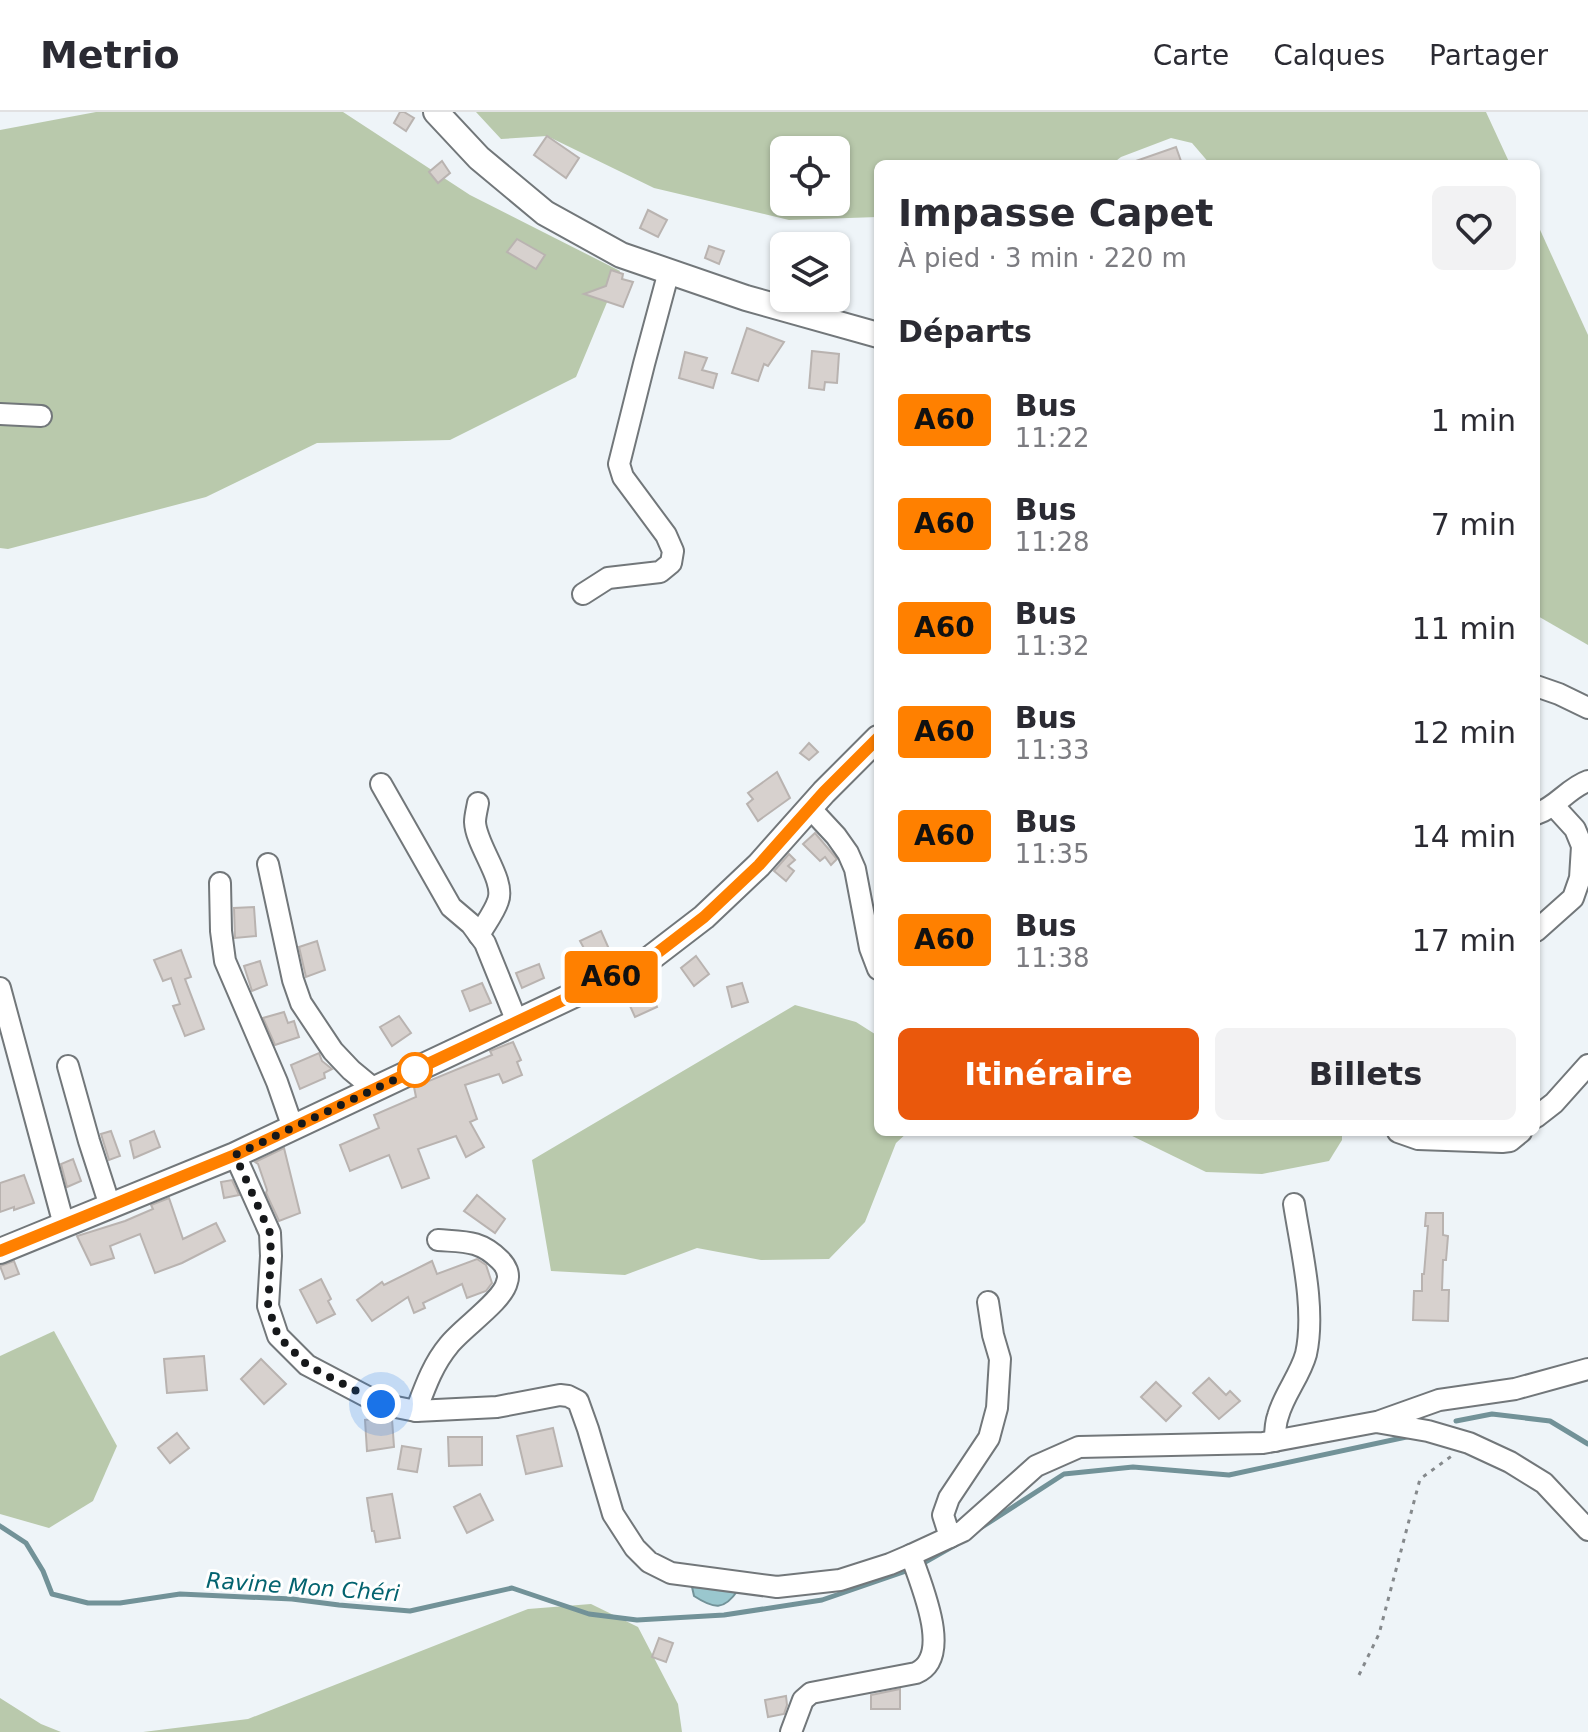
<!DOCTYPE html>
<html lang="fr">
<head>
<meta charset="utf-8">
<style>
  body { margin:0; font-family:"DejaVu Sans",sans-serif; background:#f2f2f3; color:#2b2b33; height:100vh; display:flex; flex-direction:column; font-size:30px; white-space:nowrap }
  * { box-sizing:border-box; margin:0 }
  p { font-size:26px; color:#7c7c81 }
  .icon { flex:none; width:44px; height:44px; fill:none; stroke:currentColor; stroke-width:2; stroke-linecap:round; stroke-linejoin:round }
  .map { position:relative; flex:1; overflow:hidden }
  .sheet { position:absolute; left:874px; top:48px; width:666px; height:976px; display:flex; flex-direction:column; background:#fff; border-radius:12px; box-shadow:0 2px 6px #0004 }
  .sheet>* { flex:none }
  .badge { padding:0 16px; border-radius:6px; font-size:28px; line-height:52px }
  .fabs { position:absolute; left:770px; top:24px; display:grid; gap:16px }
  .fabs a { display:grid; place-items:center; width:80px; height:80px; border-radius:12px; background:#fff; box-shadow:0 2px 6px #0004; font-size:40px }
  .you { position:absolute; width:40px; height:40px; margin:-20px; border:6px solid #fff; border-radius:50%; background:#1a73e8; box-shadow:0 0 0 12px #1a73e833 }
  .map>.badge { position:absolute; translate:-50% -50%; box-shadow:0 0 0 4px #fff }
  h2 { padding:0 24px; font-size:30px; line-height:72px }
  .round { display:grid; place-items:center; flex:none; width:84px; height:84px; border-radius:12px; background:#f2f2f3 }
  .head { display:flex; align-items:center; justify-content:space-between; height:136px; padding:0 24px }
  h1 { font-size:38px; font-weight:800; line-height:60px }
  .primary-button { display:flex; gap:16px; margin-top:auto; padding:16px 24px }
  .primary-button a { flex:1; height:92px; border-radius:12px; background:#ea580c; color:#fff; font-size:32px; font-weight:800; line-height:92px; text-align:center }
  .primary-button a+a { background:#f2f2f3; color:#2b2b33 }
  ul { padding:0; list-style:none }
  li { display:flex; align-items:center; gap:24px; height:104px; padding:0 24px }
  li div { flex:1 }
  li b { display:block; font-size:30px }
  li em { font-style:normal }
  li .badge { min-width:88px; font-weight:700; text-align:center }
  header { display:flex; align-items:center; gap:48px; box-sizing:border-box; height:112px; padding:0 40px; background:#fff; border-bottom:2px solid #e1e1e2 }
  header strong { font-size:38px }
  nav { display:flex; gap:44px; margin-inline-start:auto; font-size:28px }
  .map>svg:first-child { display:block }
  .green { fill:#b9c9ac; fill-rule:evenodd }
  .water { fill:#9ac7ce; stroke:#729298; stroke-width:2 }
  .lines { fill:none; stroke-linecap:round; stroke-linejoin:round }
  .stream { stroke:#729298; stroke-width:5 }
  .building { fill:#d7d1ce; stroke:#b9b3b0; stroke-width:2 }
  .minor-casing { stroke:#72777a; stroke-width:24 }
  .major-casing { stroke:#72777a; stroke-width:28 }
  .path { stroke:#85898c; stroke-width:3; stroke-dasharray:4 6; stroke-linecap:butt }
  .minor { stroke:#fff; stroke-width:20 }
  .major { stroke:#fff; stroke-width:24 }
  .line-casing { stroke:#fff; stroke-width:18 }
  .line { stroke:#ff8000; stroke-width:12 }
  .walk { stroke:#16181a; stroke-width:8; stroke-dasharray:0 14.4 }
  .stop-dot { fill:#fff; stroke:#ff8000; stroke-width:4 }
  .labels { text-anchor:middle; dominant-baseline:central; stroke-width:6; stroke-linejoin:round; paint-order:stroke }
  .water-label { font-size:22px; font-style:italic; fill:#03636f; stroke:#fff }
</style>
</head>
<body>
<header>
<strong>Metrio</strong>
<nav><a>Carte</a><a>Calques</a><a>Partager</a></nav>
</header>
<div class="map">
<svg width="1588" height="1620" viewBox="0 0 1588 1620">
  <rect width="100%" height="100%" fill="#eef4f8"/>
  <g class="green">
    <polygon points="96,0 343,0 470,83 620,159 576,265 450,328 317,331 206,385 8,437 0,436 0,18"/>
    <path d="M476 0H1486L1510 52H1210L1192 31 1171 26 1121 45 1112 52H878V105L789 108 654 76 547 24 501 27ZM784 38H836V90H784Z"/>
    <polygon points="1536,109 1588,223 1588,533 1536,503"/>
    <polygon points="795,893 856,910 878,924 878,1020 908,1020 896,1031 865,1110 829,1147 761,1148 697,1136 625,1163 551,1159 532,1048"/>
    <polygon points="1124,1020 1342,1020 1342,1028 1329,1049 1262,1062 1206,1060"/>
    <polygon points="54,1219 117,1334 93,1389 49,1416 0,1402 0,1244"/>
    <polygon points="591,1492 638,1515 678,1592 682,1620 143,1620 248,1607 528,1497"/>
    <polygon points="0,1586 41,1612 61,1620 0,1620"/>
  </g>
  <path class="water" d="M692 1475 738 1478C724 1499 714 1497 694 1484Z"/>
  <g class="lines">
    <g class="stream">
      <polyline points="1456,1309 1492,1302 1550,1309 1588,1332"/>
      <polyline points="0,1414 26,1431 43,1459 52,1482 88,1491 120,1491 180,1482 292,1487 339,1493 410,1499 512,1476 589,1502 637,1508 724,1503 822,1488 912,1457"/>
      <polyline points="982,1415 1064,1362 1133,1355 1229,1363 1411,1324"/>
      <polyline points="920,1453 957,1432"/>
    </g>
  </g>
  <g class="building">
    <polygon points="400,0 404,0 414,6 406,19 394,11"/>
    <polygon points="547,24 579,46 566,66 534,43"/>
    <polygon points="1176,35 1182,52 1133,52 1133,50"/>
    <polygon points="442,49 450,61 438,71 429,60"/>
    <polygon points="648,98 667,108 658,125 640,116"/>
    <polygon points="517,127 545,143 536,157 507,140"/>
    <polygon points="709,134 724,139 719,152 705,146"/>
    <polygon points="611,158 623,162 622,167 633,170 623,195 584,182 606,174"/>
    <polygon points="747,216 784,230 768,254 764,252 758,269 732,261"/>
    <polygon points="812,239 839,242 837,271 825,270 824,278 809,276"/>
    <polygon points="685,240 707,246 702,258 717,262 713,276 679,266"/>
    <polygon points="809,631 818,640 809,648 800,641"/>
    <polygon points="777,660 790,686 758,709 747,692 753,687 748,681"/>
    <polygon points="815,721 837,747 831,753 825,745 820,749 803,732"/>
    <polygon points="789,742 795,748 788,754 794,759 786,769 774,759"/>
    <polygon points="254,795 256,824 235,826 234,796"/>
    <polygon points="601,819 613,846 594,855 580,829"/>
    <polygon points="317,829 325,858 306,865 299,835"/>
    <polygon points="181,838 191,865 185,867 204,917 185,924 173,894 180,892 171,866 163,869 154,848"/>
    <polygon points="696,844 709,862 694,874 681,856"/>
    <polygon points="260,849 267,873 252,879 244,854"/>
    <polygon points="539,852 544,866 522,876 516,861"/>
    <polygon points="482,871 491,891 470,899 462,879"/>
    <polygon points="742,871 748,890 732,895 727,875"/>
    <polygon points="648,875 657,895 635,905 626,885"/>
    <polygon points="284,900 288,911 294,909 299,925 275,933 263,906"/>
    <polygon points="399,904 411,921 392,934 380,915"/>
    <polygon points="513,930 521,948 517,950 522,963 503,971 499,962 465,973 477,1007 470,1010 484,1035 466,1045 456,1024 418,1037 429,1066 402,1076 389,1043 350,1059 340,1033 379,1016 374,1003 416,985 414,975 492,943 490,939"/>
    <polygon points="319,941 322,949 332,957 324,961 325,966 300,977 291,953"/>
    <polygon points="111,1019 120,1044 109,1048 101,1022"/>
    <polygon points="154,1019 160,1035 134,1046 130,1029"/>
    <polygon points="284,1036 300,1101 279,1109 266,1081 267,1078 258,1052 255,1050"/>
    <polygon points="73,1047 81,1069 67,1075 61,1052"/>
    <polygon points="24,1063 34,1091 14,1098 14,1095 0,1100 0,1071"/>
    <polygon points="232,1068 239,1083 224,1086 221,1070"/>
    <polygon points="477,1083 505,1107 495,1121 464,1099"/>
    <polygon points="169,1086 183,1127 216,1111 225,1129 182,1151 155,1161 140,1122 110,1134 114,1146 91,1153 77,1124 125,1109 153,1097 151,1093"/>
    <polygon points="1426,1101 1443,1101 1443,1123 1448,1124 1446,1148 1443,1148 1442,1178 1449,1178 1448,1209 1413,1208 1414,1179 1422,1179 1422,1162 1424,1162 1428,1114 1425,1114"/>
    <polygon points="477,1147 486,1153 492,1171 486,1179 467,1186 462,1172 423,1191 425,1196 414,1201 408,1185 372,1209 357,1188 382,1170 384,1173 432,1149 437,1162"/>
    <polygon points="14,1149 19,1162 5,1167 0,1154"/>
    <polygon points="321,1167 331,1187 328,1189 335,1202 317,1211 300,1178"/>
    <polygon points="204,1244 207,1278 167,1281 164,1247"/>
    <polygon points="261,1247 286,1272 264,1292 241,1267"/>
    <polygon points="1209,1266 1226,1283 1230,1279 1240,1289 1219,1307 1193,1281"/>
    <polygon points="1156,1270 1181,1294 1166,1309 1141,1285"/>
    <polygon points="382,1306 392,1307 394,1335 367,1339 365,1308"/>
    <polygon points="553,1316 562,1354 526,1362 517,1324"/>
    <polygon points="177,1321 189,1336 170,1351 158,1336"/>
    <polygon points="448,1325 482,1325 482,1353 449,1354"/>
    <polygon points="402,1334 421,1337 417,1360 398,1357"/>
    <polygon points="392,1382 400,1426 376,1430 374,1419 372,1419 367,1386"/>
    <polygon points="480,1382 493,1408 467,1421 454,1395"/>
    <polygon points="659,1526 673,1531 666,1550 652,1545"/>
    <polygon points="900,1577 900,1597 871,1597 871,1583"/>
    <polygon points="786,1584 787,1593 784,1602 768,1605 765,1588"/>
  </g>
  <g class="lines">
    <defs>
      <g id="minor">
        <polyline points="0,302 41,304"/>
        <polyline points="583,482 608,466 660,460 671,451 673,439 666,423 623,365 619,352 644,252 669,159"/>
        <polyline points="1536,574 1559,582 1588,596"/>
        <polyline points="381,672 451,795 471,812 485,831 517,910"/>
        <path d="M478 691C477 697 475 704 475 710 476 734 506 768 498 789 494 801 485 812 479 823"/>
        <polyline points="810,696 836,724 848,741 855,757 870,836 878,857"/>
        <path d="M1536 702C1557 695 1568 676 1588 669"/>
        <polyline points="268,752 293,868 301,891 333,939 351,958 374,977"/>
        <polyline points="220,771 221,819 225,849 277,970 293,1016"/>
        <polyline points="1536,819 1573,786 1580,766 1582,734 1575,717 1554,694"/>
        <polyline points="0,876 64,1113"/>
        <polyline points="68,954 89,1029 110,1094"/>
        <polyline points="1536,1005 1554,991 1588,953"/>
        <polyline points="1398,1020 1418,1027 1502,1030 1510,1029 1521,1020"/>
        <polyline points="235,1043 270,1121 271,1144 268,1194 278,1224 307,1253 381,1292 416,1299 497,1295 560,1283 568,1284 578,1289 588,1317 613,1402 635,1436 649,1450 671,1461 777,1475 840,1468 890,1452 911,1443 963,1419 1036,1354 1079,1335 1263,1331 1376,1310 1428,1319 1469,1331 1510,1350 1544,1371 1588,1418"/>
        <path d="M416 1299C425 1275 433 1252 449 1233 462 1216 503 1189 507 1170 510 1162 506 1154 500 1148 480 1128 465 1130 438 1128"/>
        <polyline points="1380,1309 1439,1288 1515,1277 1588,1257"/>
        <path d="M1275 1329C1275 1321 1275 1312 1278 1304 1284 1282 1300 1264 1306 1242 1316 1197 1301 1137 1294 1092"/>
        <polyline points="950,1425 943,1403 949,1386 989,1326 997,1296 1000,1247 993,1223 988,1190"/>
        <path d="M791 1620 803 1588 811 1581 916 1561C954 1545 920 1471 911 1443"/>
      </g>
      <g id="major">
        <polyline points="436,0 479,46 545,101 621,143 746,186 878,223"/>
        <polyline points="0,1139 235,1043 648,848 704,805 759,753 824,680 878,626"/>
      </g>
    </defs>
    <use href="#minor" class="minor-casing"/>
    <use href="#major" class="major-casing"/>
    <polyline class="path" points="1359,1563 1379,1522 1420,1367 1453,1343"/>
    <use href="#minor" class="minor"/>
    <use href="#major" class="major"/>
  </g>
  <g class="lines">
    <defs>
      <polyline id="line" points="0,1139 235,1043 648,848 704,805 741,770 759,753 824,680 878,626"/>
    </defs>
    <use href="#line" class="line-casing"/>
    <use href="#line" class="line"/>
    <polyline class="walk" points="381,1292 307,1253 278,1224 268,1194 271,1144 270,1121 235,1043 415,958"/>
  </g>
  <circle class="stop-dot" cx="415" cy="958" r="16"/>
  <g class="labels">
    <g class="water-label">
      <text transform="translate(303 1475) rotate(4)">Ravine Mon Chéri</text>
    </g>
  </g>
</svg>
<div class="fabs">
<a><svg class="icon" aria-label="locate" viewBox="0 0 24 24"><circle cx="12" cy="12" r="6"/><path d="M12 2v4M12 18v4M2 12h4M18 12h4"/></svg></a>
<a><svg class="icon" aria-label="layers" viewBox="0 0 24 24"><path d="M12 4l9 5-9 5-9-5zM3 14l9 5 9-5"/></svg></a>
</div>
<div class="you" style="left:381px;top:1292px"></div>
<b class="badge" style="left:611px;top:865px;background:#ff8000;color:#111">A60</b>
<section class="sheet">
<div class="head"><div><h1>Impasse Capet</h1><p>À pied · 3 min · 220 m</p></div><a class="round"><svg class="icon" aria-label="heart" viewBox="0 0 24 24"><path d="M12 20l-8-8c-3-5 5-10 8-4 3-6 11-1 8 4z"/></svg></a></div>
<h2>Départs</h2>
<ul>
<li><span class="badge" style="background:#ff8000;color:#111">A60</span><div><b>Bus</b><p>11:22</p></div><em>1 min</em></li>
<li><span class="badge" style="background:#ff8000;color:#111">A60</span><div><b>Bus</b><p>11:28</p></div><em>7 min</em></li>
<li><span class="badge" style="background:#ff8000;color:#111">A60</span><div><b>Bus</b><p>11:32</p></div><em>11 min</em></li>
<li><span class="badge" style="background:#ff8000;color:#111">A60</span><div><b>Bus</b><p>11:33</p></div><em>12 min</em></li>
<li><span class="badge" style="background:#ff8000;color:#111">A60</span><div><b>Bus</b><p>11:35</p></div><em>14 min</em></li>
<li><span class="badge" style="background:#ff8000;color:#111">A60</span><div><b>Bus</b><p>11:38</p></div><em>17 min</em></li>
</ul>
<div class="primary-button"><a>Itinéraire</a><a>Billets</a></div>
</section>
</div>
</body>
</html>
